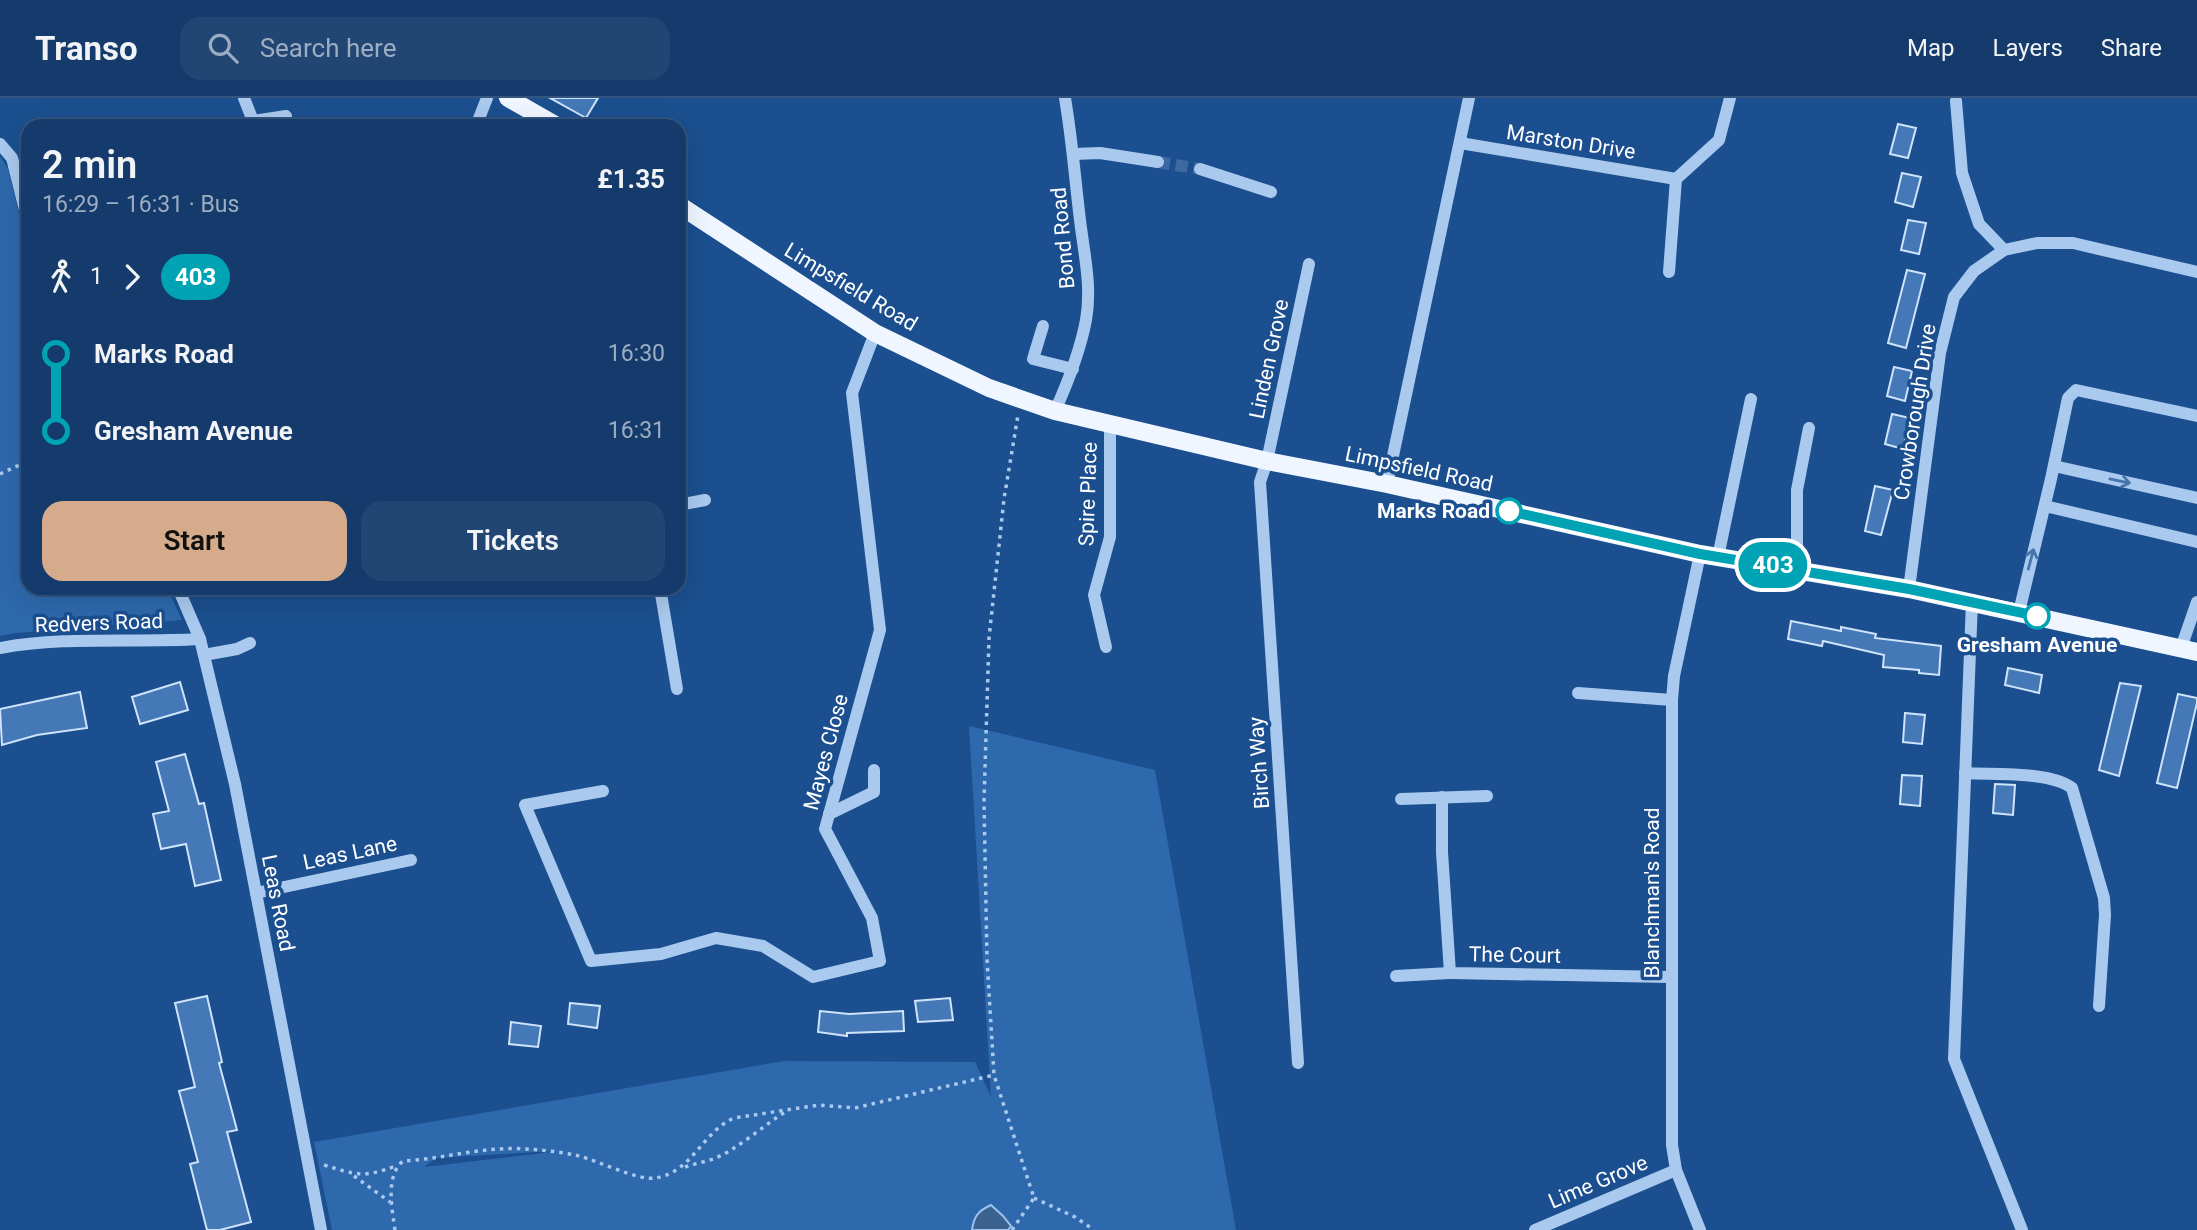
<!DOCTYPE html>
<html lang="en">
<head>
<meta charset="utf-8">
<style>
  body { margin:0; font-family:Roboto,sans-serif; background:#214673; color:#f1f3f6; height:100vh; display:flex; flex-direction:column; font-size:26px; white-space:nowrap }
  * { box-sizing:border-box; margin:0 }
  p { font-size:23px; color:#9dadc1 }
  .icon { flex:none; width:38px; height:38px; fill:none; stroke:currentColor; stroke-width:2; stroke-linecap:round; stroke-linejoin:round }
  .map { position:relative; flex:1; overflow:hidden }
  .drawer { position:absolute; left:21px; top:21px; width:665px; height:476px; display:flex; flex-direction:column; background:#143b6b; border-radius:21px; box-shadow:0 7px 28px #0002,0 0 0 2px #33557e }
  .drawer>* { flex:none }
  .badge { padding:0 14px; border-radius:23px; font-size:24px; line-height:46px }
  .map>.badge { position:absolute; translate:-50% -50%; box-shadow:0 0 0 4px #fff }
  .legs { display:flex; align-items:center; gap:10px; height:77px; padding:0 21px; font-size:23px }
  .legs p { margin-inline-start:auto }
  .headline { display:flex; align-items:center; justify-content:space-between; height:119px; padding:0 21px }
  h1 { font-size:38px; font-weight:600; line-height:52px }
  .button { display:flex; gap:14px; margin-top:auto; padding:14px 21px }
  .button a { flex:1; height:80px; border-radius:21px; background:#d6ab8b; color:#111; font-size:28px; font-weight:600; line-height:80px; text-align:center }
  .button a+a { background:#214673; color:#f1f3f6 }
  ul { padding:0 21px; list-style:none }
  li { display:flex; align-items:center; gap:24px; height:77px; font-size:26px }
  li i { display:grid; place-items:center; width:10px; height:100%; margin:0 9px; background:currentColor }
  li i::after { content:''; width:18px; height:18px; margin:-9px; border:5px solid; border-radius:50%; background:#143b6b }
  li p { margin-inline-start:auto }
  li:first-child i { background:linear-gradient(#0000 50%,currentColor 0) }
  li:last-child i { background:linear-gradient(currentColor 50%,#0000 0) }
  header { display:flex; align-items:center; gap:42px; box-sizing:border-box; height:98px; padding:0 35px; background:#143b6b; border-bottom:2px solid #33557e }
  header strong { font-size:33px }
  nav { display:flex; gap:38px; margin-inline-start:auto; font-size:24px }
  .search { width:490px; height:63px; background:#214673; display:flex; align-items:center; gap:18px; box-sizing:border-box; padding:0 24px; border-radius:21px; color:#9dadc1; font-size:26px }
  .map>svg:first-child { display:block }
  .green { fill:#2e69ad; fill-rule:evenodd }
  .water { fill:#3c6290; stroke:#9cc4f0; stroke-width:2 }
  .building { fill:#4478b7; stroke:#cfe3fa; stroke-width:2 }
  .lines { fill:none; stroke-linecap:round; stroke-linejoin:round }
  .minor-tunnel { stroke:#3d69a0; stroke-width:12; stroke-dasharray:12 6; stroke-linecap:butt }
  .path { stroke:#a9c9ee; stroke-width:3.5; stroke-dasharray:3.5 5; stroke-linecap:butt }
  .minor { stroke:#a9c9ee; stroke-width:12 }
  .major { stroke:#f0f6ff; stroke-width:18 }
  .oneway { stroke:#4674ac }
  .line-1-casing { stroke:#fff; stroke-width:16 }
  .line-1 { stroke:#00a3b4; stroke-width:10 }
  .stop-1-dot { fill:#fff; stroke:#00a3b4; stroke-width:3.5 }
  .labels { text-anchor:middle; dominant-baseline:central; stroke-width:7; stroke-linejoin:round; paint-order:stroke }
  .street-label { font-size:21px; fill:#fff; stroke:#1b4f8f }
  .stop-label { font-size:21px; font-weight:bold; fill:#fff; stroke:#1b4f8f; text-anchor:end }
</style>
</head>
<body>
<header>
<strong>Transo</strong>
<div class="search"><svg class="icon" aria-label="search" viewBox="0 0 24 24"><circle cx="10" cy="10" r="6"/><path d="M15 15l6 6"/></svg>Search here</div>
<nav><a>Map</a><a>Layers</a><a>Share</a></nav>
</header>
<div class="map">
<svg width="2197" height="1132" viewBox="0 0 2197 1132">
  <rect width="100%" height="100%" fill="#1b4f8f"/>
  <g class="green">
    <polygon points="0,58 8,71 28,153 28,490 167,490 182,522 15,535 0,538"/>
    <path d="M969 628 1155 672 1236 1132H332L314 1044 784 963 975 964 991 999ZM552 1053V1054L424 1069 436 1060Z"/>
  </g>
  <path class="water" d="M991 1107 1003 1118 1011 1128 1008 1132H972C974 1118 978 1113 991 1107Z"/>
  <g class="building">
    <polygon points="550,0 598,0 586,20"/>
    <polygon points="1898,26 1916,30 1908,60 1890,56"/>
    <polygon points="1902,75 1921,79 1913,109 1895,104"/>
    <polygon points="1908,122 1926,125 1919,156 1901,152"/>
    <polygon points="1907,172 1925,176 1906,250 1888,245"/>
    <polygon points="1894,269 1912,273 1905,303 1887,298"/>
    <polygon points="1892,316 1910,320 1903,351 1885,346"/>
    <polygon points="1875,388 1893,392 1881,437 1865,433"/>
    <polygon points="1791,523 1841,533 1841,529 1876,536 1875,540 1941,548 1939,577 1919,575 1919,572 1883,569 1884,557 1823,543 1822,548 1788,541"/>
    <polygon points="2008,570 2042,577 2039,595 2005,587"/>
    <polygon points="180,584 188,612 140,626 132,599"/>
    <polygon points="2120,585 2141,588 2119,678 2099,672"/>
    <polygon points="80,594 87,630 37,637 2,647 0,611"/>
    <polygon points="2178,596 2197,600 2197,605 2177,690 2157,685"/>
    <polygon points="1905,615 1925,617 1922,646 1903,644"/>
    <polygon points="185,656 199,706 204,705 221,782 195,788 186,746 161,751 153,716 169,713 156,664"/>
    <polygon points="1902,677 1922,678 1920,708 1900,706"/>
    <polygon points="1995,686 2015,687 2013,717 1993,715"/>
    <polygon points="207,898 222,964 219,965 237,1032 227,1034 251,1124 220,1132 207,1132 190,1066 198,1064 179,993 195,989 175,905"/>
    <polygon points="950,900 953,922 918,924 915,903"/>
    <polygon points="570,905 600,908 597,930 568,926"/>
    <polygon points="820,913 849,916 903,913 904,933 847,935 847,938 818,934"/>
    <polygon points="511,924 541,928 538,949 509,946"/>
  </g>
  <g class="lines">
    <polyline class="minor-tunnel" points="1158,64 1200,71"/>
    <g class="path">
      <polyline points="0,376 28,363"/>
      <path d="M324 1067C357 1077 362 1080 396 1068"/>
      <path d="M685 1069C694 1066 704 1064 713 1061 735 1053 763 1028 785 1014"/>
      <polyline points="354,1078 390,1104"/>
      <polyline points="1034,1100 1075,1119 1094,1132"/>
      <path d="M395 1132C392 1111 385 1078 403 1063 443 1061 484 1048 525 1051 543 1052 562 1054 579 1058 598 1063 639 1083 655 1080 692 1075 702 1034 734 1020L819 1007 855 1010 994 977"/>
      <polyline points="1012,1132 1034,1100 994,977 987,861 984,703 989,540 1004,401 1018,317"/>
    </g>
    <g class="minor">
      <polyline points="244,0 253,23 286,18"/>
      <polyline points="1956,3 1962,75 1979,126 2004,152"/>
      <polyline points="476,28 487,0"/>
      <polyline points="1460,45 1676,81 1719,42 1730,0"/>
      <polyline points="0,46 12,60 28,124"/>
      <polyline points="1074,56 1100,55 1158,64"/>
      <polyline points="1200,71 1271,94"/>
      <polyline points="1669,174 1676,81"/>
      <polyline points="1043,228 1033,261 1073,271"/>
      <path d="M1055 313C1068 284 1080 254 1086 222 1092 188 1084 156 1080 122 1075 81 1072 41 1065 0"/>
      <polyline points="2054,368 2197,400"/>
      <polyline points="1387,386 1469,0"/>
      <polyline points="679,407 705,402"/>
      <polyline points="2045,408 2197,444"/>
      <polyline points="1700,456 1674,578 1672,602 1672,1047 1676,1072 1700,1132"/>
      <polyline points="1718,459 1751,301"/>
      <polyline points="1797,471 1797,392 1809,330"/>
      <polyline points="178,490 200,541 235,686 321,1132"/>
      <polyline points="660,490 677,591"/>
      <polyline points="1909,491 1940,255 1954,199 1974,173 2004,152 2037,145 2073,145 2197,174"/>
      <polyline points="1972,503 1954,961 2022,1132"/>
      <polyline points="2019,514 2051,381 2068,300 2076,292 2197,318"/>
      <polyline points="1106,549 1094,497 1110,439 1110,326"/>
      <path d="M0 550C65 538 134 545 200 541"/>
      <polyline points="2181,550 2197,504"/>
      <polyline points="204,557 237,551 250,545"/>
      <polyline points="1578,595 1672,602"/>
      <path d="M1965 675C1993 677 2051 673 2072 690L2104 800 2105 817 2099 908"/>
      <polyline points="603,693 525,707 591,863 661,856 716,840 763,848 813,879 880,863 872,820 825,731 880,532 852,295 875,235"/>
      <polyline points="1442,699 1442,754 1450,875 1671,879"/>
      <polyline points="1401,701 1487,698"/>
      <polyline points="829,716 874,694 874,672"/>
      <polyline points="256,795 411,762"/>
      <polyline points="1396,878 1450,875"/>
      <polyline points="1298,965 1260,384 1267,363 1309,166"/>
      <polyline points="1535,1132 1676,1072"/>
    </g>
    <g class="major">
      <polyline points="508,0 557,28"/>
      <polyline points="679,107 875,235 989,290 1055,313 1267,363 1387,386 1700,456 1909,491 2197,554"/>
    </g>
  </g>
  <defs><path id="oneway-shaft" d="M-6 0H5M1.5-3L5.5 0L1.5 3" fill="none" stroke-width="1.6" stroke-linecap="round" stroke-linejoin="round" transform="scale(1.75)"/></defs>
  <g class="oneway">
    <use href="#oneway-shaft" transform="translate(2120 383) rotate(12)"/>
    <use href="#oneway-shaft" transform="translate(2031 461) rotate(-75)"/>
  </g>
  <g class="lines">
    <defs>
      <polyline id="line-1" points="1509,413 1700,456 1909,491 2037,518"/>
    </defs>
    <use href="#line-1" class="line-1-casing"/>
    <use href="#line-1" class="line-1"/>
  </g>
  <g class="stop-1-dot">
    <circle cx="1509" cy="413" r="12"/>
    <circle cx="2037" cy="518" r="12"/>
  </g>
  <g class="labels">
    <g class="street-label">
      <text transform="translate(1571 44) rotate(9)">Marston Drive</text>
      <text transform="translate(1063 140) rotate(-95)">Bond Road</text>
      <text transform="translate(851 189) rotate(31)">Limpsfield Road</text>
      <text transform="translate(1269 261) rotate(-78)">Linden Grove</text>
      <text transform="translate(1915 314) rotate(-81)">Crowborough Drive</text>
      <text transform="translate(1419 371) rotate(12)">Limpsfield Road</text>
      <text transform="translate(1088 396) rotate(-88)">Spire Place</text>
      <text transform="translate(99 525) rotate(-2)">Redvers Road</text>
      <text transform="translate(826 654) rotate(-75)">Mayes Close</text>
      <text transform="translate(1259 665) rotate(-94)">Birch Way</text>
      <text transform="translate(350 755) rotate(-12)">Leas Lane</text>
      <text transform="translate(1652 795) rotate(-90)">Blanchman's Road</text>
      <text transform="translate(278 805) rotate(79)">Leas Road</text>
      <text transform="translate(1515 857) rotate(1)">The Court</text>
      <text transform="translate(1598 1084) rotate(-23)">Lime Grove</text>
    </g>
    <g class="stop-label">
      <text x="1490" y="413">Marks Road</text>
      <text x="2037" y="547" text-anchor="middle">Gresham Avenue</text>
    </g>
  </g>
</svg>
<b class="badge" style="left:1773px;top:467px;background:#00a3b4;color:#fff">403</b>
<section class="drawer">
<div class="headline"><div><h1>2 min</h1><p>16:29 – 16:31 · Bus</p></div><b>£1.35</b></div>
<div class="legs"><svg class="icon" aria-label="walk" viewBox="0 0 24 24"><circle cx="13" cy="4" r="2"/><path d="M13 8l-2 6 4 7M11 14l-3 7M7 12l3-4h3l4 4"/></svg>1<svg class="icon" aria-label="forward" viewBox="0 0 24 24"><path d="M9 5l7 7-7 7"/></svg><b class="badge" style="background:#00a3b4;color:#fff">403</b></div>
<ul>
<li><i style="color:#00a3b4"></i><b>Marks Road</b><p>16:30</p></li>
<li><i style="color:#00a3b4"></i><b>Gresham Avenue</b><p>16:31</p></li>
</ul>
<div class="button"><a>Start</a><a>Tickets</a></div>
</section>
</div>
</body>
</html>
